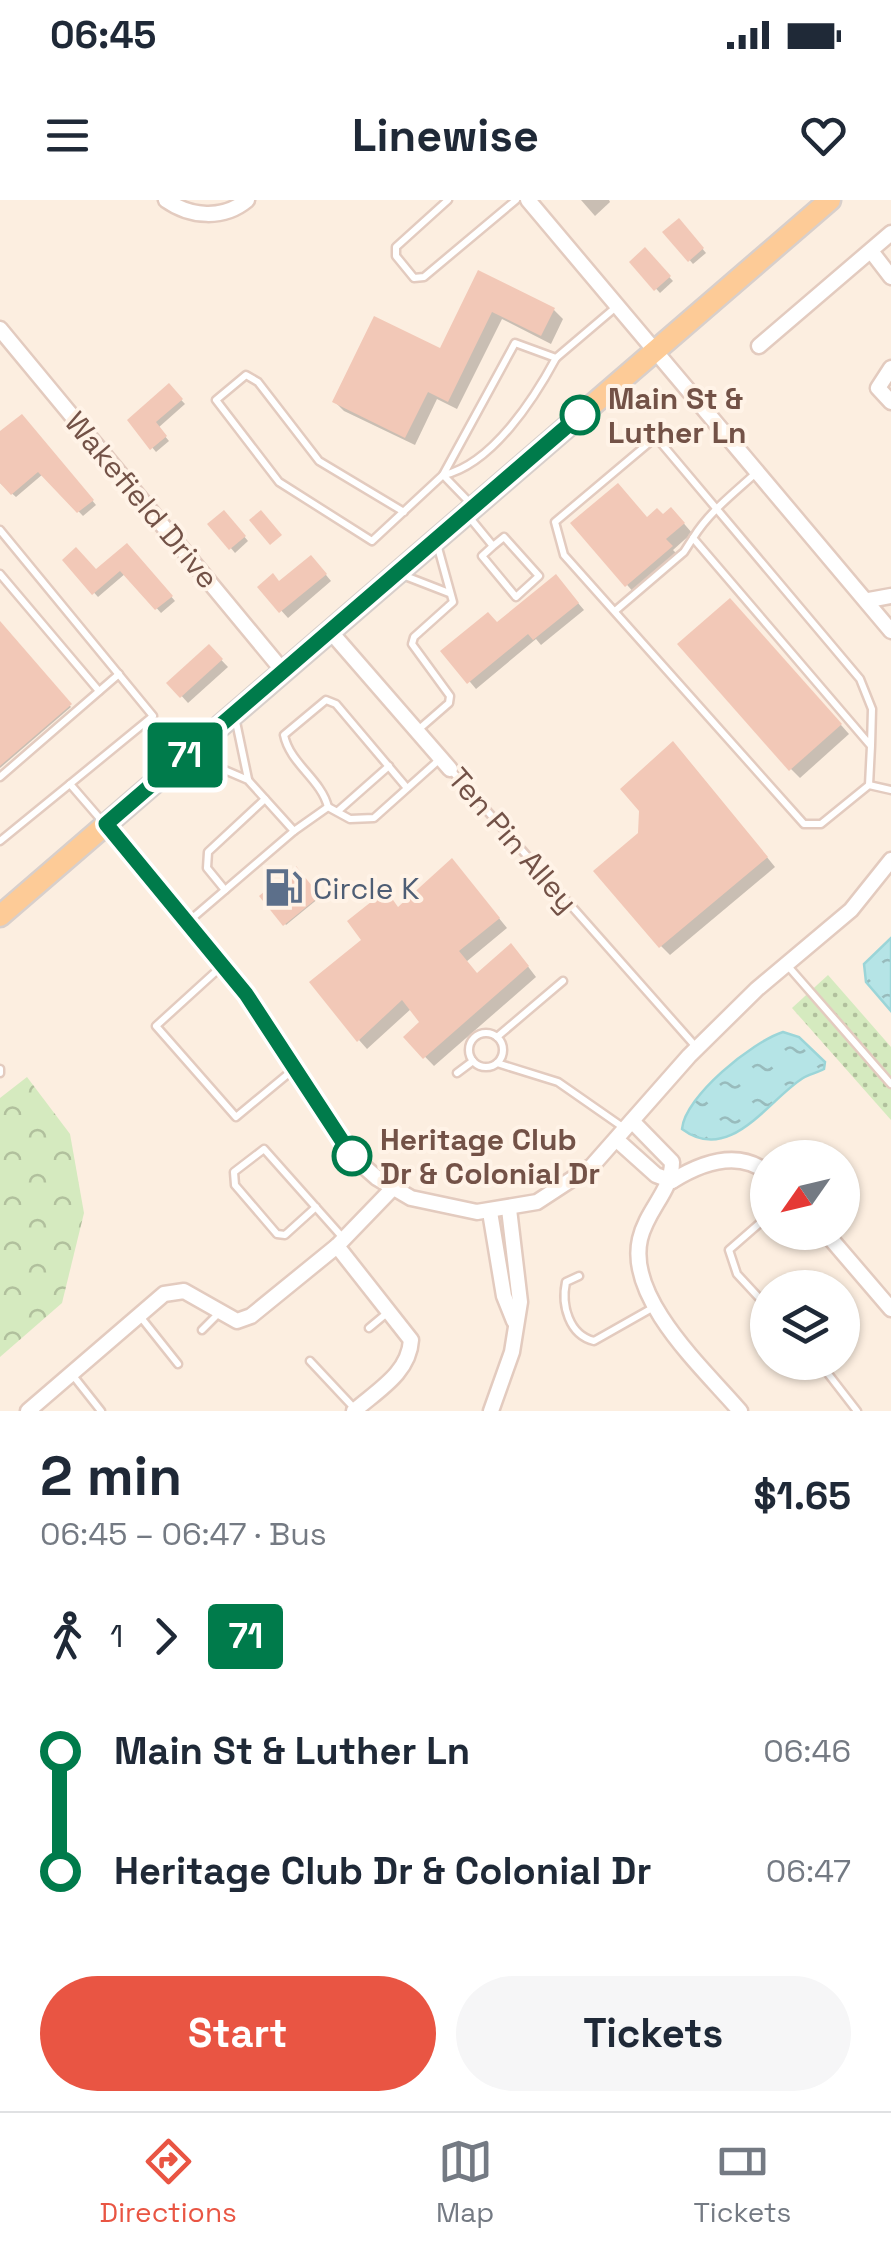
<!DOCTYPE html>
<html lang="en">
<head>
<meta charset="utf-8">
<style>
  body { margin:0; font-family:"Space Grotesk",sans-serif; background:#f6f6f7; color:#1f2937; height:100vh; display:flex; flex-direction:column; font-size:38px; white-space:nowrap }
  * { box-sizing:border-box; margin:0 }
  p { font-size:32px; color:#747a83 }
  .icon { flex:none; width:55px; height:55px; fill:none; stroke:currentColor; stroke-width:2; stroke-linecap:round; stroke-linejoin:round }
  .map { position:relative; height:1211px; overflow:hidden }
  .sheet { display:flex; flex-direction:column; background:#fff; flex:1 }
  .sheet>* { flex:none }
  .badge { padding:0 20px; border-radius:8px; font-size:35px; line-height:65px }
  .needle { width:65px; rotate:236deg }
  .controls { position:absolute; left:750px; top:940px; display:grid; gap:20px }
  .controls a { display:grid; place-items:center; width:110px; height:110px; border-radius:50%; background:#fff; box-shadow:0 2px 8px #0004; font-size:50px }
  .map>.badge { position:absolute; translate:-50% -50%; box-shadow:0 0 0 5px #fff }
  .legs { display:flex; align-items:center; gap:15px; height:110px; padding:0 40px; font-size:32px }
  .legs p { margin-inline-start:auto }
  .overview { display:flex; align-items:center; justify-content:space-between; height:170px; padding:0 40px }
  h1 { font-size:55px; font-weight:800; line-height:75px }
  .action { display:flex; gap:20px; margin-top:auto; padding:20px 40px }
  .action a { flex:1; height:115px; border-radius:60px; background:#e95543; color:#fff; font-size:40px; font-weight:800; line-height:115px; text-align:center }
  .action a+a { background:#f6f6f7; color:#1f2937 }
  ul { padding:0 40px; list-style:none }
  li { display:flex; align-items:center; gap:35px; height:120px; font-size:38px }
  li i { display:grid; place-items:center; width:15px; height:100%; margin:0 12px; background:currentColor }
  li i::after { content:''; width:25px; height:25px; margin:-12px; border:8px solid; border-radius:50%; background:#fff }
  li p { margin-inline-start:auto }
  li:first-child i { background:linear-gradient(#0000 50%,currentColor 0) }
  li:last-child i { background:linear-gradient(currentColor 50%,#0000 0) }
  .status { display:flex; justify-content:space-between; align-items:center; height:70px; padding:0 50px; background:#fff; direction:ltr }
  .status svg { height:28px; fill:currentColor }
  header { display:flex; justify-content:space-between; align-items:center; height:130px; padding:0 40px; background:#fff; font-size:45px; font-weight:800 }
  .menu { display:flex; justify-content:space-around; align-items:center; height:140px; border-top:2px solid #e0e1e3; background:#fff; font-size:28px; color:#747a83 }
  .menu a { display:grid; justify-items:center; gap:5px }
  .menu .current { color:#e95543 }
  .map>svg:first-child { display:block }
  .grass { fill:url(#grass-dots) }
  .forest { fill:url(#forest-crowns) }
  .water { fill:url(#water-ripples); stroke:#9bd5d8; stroke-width:2.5 }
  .shadow { fill:#0003 }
  .building { fill:#f2c8b7 }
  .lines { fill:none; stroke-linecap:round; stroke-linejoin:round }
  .service-casing { stroke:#e3cbbf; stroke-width:11 }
  .minor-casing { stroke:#e3cbbf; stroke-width:19 }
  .primary-casing { stroke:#d8cfcb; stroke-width:25 }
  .service { stroke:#fff; stroke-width:6 }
  .minor { stroke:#fff; stroke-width:14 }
  .primary { stroke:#fdcb97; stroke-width:20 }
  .line-1-casing { stroke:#fff; stroke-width:22 }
  .line-1 { stroke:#007b4b; stroke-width:15 }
  .stop-1-dot { fill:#fff; stroke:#007b4b; stroke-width:5 }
  .labels { text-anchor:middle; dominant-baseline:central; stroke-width:8; stroke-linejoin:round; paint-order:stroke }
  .stop-label { font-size:30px; font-weight:bold; fill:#735247; stroke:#fff3e7; text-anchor:start }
  .street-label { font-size:30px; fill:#735247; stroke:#fff3e7 }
  .service-label { font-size:30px; fill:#4e5e75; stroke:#fff3e7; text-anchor:start }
</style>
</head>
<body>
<div class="status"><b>06:45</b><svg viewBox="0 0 49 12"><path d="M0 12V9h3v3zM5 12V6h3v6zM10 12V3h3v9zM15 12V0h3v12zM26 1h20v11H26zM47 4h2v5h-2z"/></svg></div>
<header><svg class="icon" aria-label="menu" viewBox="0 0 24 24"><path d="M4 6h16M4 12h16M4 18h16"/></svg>Linewise<svg class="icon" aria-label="heart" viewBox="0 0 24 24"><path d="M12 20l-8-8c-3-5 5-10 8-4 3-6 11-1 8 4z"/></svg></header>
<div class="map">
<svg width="891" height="1211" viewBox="0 0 891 1211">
  <defs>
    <pattern id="grass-dots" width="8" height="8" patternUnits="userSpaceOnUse" patternTransform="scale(2.5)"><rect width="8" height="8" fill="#d5eabf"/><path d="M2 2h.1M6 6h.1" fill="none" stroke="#b1c09d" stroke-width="1.8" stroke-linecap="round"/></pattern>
    <pattern id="forest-crowns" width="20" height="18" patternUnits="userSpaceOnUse" patternTransform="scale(2.5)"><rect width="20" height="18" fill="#d5eabf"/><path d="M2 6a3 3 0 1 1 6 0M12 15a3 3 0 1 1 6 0" fill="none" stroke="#b1c09d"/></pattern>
    <pattern id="water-ripples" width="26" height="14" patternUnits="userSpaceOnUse" patternTransform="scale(2.5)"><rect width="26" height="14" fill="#b5e4e6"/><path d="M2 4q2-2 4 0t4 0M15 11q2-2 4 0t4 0" fill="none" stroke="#98bbbc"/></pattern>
  </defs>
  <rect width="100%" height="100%" fill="#fceee0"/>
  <polygon class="grass" points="828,775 891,847 891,920 792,808"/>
  <polygon class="forest" points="27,877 70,934 84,1013 62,1103 0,1157 0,898"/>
  <g class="water">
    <polygon points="891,738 891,811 866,782 864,764"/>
    <path d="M783 832 799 837 825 862 824 869C817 873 809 874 803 878 768 900 730 965 682 929 685 896 752 842 783 832Z"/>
  </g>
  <g class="shadow">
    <polygon points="581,0 609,0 610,2 595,16"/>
    <polygon points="679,21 706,53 693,64 666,32"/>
    <polygon points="645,51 673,81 660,93 632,62"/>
    <polygon points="479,74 554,110 563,119 551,144 502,119 457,209 437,199 415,245 344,211 335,202 441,151"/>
    <polygon points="169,187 185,204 158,228 169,241 156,252 130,221"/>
    <polygon points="22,217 96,305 83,316 43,274 16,297 0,283 0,245"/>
    <polygon points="224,313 248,341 235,353 211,324"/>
    <polygon points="663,318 680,319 692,333 673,350 680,357 636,395 573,324"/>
    <polygon points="127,346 175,401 161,413 126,373 98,397 65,360 96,372"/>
    <polygon points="317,364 331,381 288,418 260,387 280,384"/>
    <polygon points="562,384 584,410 541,445 536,439 476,489 444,451 498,425"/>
    <polygon points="739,410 849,534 800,578 791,569"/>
    <polygon points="0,426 71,507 0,568"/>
    <polygon points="209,447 228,467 188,503 170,483"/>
    <polygon points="682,553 775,667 670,755 661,746 641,634"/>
    <polygon points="296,669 319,698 286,725 263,697"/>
    <polygon points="460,670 507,728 466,762 478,775 520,756 536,777 434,866 406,837 423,822 412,808 367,849 359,840 399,709"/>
  </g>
  <g class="building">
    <polygon points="679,18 704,48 688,62 662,32"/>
    <polygon points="645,47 671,76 654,91 629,62"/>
    <polygon points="478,70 555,108 541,136 492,112 448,202 428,192 405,238 332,202 374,116 440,148"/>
    <polygon points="169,183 183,199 156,222 167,236 150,250 127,220"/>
    <polygon points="22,214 94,300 77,313 38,272 11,295 0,283 0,231"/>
    <polygon points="618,283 647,317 657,308 663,314 671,307 685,323 666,339 673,346 625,387 570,323"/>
    <polygon points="224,310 246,336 229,350 207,324"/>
    <polygon points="261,310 282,335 270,345 249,320"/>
    <polygon points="127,343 173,396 155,410 120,371 92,395 62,360 76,347 96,369"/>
    <polygon points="311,355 327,374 279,413 257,387 273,373 279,381"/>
    <polygon points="556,374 579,403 533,440 528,434 467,484 440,451 488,412 497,422"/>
    <polygon points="730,398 842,524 789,571 677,444"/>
    <polygon points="0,421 72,504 0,566"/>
    <polygon points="209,444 223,459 180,498 166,483"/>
    <polygon points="673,541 768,657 659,748 593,671 638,633 639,611 620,589"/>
    <polygon points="452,658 500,718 459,751 477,773 511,743 529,766 423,859 403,837 419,822 402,800 357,842 309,782 361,740 347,721 386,690 398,707"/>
    <polygon points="296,666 320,696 283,726 259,696"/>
  </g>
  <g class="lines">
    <defs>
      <g id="service">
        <polyline points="448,0 396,47 396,56 414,78 424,77 516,0"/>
        <path d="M757 272C734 293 709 312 693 338L871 546 872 509 860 479 656 237 555 322 564 355 804 624H821L869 585 871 546"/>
        <polyline points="443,275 515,143 556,158 616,107"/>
        <path d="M444 275C492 264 534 199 556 158"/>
        <polyline points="404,312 319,261 258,182 246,175 216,200 279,282 372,341 443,275 473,306"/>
        <polyline points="470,318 493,346 504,337 539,376 516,397 482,356 493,346"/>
        <polyline points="0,330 153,516 70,584"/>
        <polyline points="0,374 99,491"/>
        <polyline points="400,374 449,393"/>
        <polyline points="615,411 684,352 693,338"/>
        <polyline points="235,517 248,579"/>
        <polyline points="418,530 449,503 450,496 412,444 414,437 453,402 437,344"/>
        <polyline points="451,570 697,848"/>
        <polyline points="0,577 119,474"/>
        <polyline points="869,585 891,590"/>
        <path d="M328 607C321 579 290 564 284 535L326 500 336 504 407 588"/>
        <polyline points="338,611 389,566"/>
        <polyline points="294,631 328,607 350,619 374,618 440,559"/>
        <polyline points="0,641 70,584 102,621"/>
        <polyline points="225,690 207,668 208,652 265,599"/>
        <polyline points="189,721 294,631 248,580 192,556"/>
        <polyline points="223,765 156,826 236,917 294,869"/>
        <polyline points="787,765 891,884"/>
        <circle cx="486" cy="850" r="17"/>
        <polyline points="497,837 563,781"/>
        <polyline points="497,863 558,882 624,928"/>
        <polyline points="0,869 0,873"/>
        <polyline points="457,873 473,861"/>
        <polyline points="316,1007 285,1035 277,1034 235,985 234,972 264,949 344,1039"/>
        <path d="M579 1076 566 1082C561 1105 569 1135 594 1141L654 1107"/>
        <polyline points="762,1101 737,1074 729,1050 768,1016"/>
        <polyline points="139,1115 178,1164"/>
        <polyline points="369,1128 387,1113"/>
        <polyline points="202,1130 219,1113"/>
        <polyline points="310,1161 355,1209"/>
        <polyline points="826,1171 857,1211"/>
        <polyline points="71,1173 101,1211"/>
      </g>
      <g id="minor">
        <path d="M166 0C190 17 223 20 247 0"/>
        <polyline points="528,0 891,431"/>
        <polyline points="871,51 891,77"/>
        <polyline points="0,129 283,471"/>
        <polyline points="759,146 891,33"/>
        <polyline points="891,168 878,188 891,202"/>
        <polyline points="869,400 891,396"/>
        <polyline points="330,431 450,569"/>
        <polyline points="106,624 246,794 352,956 377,978 411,998 477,1012 537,1002 592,966 689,856 757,789 851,710 891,660"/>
        <path d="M632 921 672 962C672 991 647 1009 640 1039 626 1099 705 1170 740 1211"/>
        <polyline points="617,940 656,975 672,981"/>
        <path d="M672 981C701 963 738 949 768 973"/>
        <polyline points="490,1012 504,1096 514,1121"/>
        <polyline points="825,1032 891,1109"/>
        <path d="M337 1046 411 1140C409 1173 378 1190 354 1211"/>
        <polyline points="28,1211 164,1094 184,1091 237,1121 251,1116 337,1046 393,988"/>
        <polyline points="491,1211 512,1152 520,1102 509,1009"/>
      </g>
      <polyline id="primary" points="0,716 830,0"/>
    </defs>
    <use href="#service" class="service-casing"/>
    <use href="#minor" class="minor-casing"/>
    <use href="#primary" class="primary-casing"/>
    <use href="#service" class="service"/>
    <use href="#minor" class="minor"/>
    <use href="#primary" class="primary"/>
  </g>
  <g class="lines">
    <defs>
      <polyline id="line-1" points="352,956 246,794 106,624 580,215"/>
    </defs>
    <use href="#line-1" class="line-1-casing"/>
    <use href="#line-1" class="line-1"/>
  </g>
  <defs>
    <symbol id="fuel-bare" viewBox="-9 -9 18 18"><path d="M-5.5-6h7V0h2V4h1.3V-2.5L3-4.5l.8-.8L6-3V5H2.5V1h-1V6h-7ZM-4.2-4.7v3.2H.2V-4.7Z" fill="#5c6f8a" stroke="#fff3e7" stroke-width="2.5" paint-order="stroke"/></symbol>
  </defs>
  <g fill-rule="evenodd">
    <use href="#fuel-bare" x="256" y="660" width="55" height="55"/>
  </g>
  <g class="stop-1-dot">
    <circle cx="580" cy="215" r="18"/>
    <circle cx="352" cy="956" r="18"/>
  </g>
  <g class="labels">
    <g class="stop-label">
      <text x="608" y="198">Main St &amp;<tspan x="608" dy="34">Luther Ln</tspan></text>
      <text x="380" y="939">Heritage Club<tspan x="380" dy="34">Dr &amp; Colonial Dr</tspan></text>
    </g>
    <g class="street-label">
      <text transform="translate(142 300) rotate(50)">Wakefield Drive</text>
      <text transform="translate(513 640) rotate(49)">Ten Pin Alley</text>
    </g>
    <g class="service-label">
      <text x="313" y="688">Circle K</text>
    </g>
  </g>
</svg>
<div class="controls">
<a><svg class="needle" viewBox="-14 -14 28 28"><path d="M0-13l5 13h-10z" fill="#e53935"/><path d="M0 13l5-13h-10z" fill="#747a83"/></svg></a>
<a><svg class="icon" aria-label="layers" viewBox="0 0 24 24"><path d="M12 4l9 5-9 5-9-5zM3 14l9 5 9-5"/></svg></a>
</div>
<b class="badge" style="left:185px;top:555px;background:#007b4b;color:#fff">71</b>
</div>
<section class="sheet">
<div class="overview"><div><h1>2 min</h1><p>06:45 – 06:47 · Bus</p></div><b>$1.65</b></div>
<div class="legs"><svg class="icon" aria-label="walk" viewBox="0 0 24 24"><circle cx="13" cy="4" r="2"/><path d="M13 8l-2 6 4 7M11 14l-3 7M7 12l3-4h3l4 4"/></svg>1<svg class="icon" aria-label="forward" viewBox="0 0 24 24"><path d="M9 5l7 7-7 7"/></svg><b class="badge" style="background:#007b4b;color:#fff">71</b></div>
<ul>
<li><i style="color:#007b4b"></i><b>Main St &amp; Luther Ln</b><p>06:46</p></li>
<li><i style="color:#007b4b"></i><b>Heritage Club Dr &amp; Colonial Dr</b><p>06:47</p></li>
</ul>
<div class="action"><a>Start</a><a>Tickets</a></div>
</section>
<nav class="menu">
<a class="current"><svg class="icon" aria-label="directions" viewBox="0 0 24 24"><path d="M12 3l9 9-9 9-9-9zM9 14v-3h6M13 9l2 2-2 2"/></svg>Directions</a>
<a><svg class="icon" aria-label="map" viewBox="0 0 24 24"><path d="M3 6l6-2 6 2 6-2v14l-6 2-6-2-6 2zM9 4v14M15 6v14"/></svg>Map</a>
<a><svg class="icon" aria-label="tickets" viewBox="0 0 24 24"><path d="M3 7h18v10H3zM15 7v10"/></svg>Tickets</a>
</nav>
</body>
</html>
